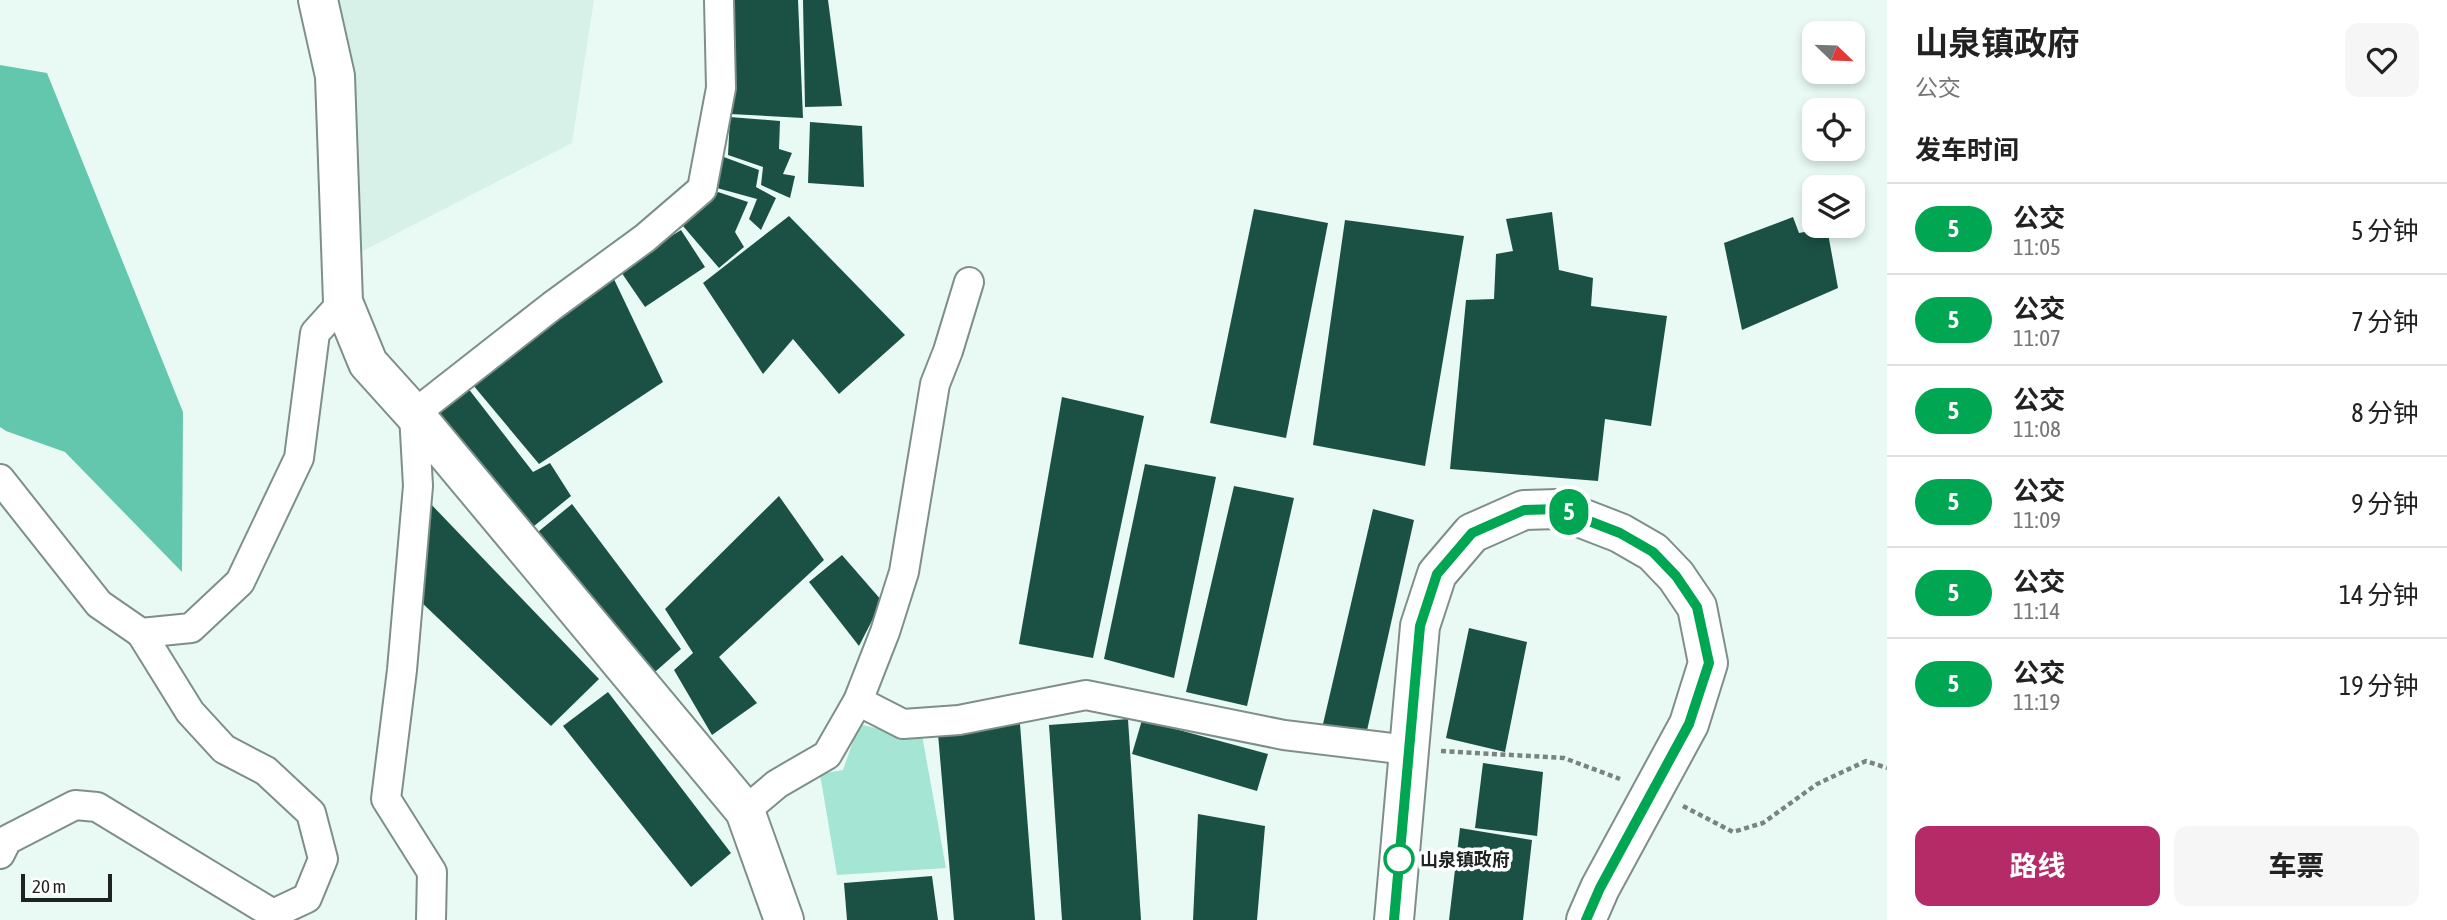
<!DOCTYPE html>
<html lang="zh">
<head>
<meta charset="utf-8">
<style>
  body { margin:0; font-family:"Asap Condensed","Noto Sans SC",sans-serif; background:#f6f6f6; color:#222; height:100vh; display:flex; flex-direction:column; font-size:26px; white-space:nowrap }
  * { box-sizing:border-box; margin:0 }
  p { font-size:23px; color:#767676 }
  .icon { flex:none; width:38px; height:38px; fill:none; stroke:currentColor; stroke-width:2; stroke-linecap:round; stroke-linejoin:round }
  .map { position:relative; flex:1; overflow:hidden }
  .side { display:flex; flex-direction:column; background:#fff; width:560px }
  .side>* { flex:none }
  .badge { padding:0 14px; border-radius:23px; font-size:24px; line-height:46px }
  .needle { width:46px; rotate:113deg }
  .tools { position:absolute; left:1802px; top:21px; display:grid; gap:14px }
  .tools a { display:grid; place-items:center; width:63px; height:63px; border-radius:14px; background:#fff; box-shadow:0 4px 10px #0003; font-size:35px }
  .scale { position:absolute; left:21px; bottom:18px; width:91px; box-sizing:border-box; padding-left:7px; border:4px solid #1d2321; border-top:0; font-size:19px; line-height:24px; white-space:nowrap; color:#1d2321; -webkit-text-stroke:5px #fff; paint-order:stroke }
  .map>.badge { position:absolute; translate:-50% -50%; box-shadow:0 0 0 4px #fff }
  h2 { padding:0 28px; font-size:26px; line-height:63px }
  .round { display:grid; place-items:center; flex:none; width:74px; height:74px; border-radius:14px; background:#f6f6f6 }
  .overview { display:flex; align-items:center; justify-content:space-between; height:119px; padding:0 28px }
  h1 { font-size:33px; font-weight:700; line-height:52px }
  .primary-button { display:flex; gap:14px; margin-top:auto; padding:14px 28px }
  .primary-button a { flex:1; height:80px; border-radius:14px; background:#b52b67; color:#fff; font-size:28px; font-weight:700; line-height:80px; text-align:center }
  .primary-button a+a { background:#f6f6f6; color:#222 }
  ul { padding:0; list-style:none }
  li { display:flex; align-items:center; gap:21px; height:91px; padding:0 28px; border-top:2px solid #e0e0e0 }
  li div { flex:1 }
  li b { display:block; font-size:26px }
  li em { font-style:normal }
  li .badge { min-width:77px; font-weight:700; text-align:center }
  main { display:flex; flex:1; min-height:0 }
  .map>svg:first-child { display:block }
  .built { fill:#d7f1e9 }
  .green { fill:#a4e6d3 }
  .forest { fill:#62c7ad }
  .building { fill:#1a5144 }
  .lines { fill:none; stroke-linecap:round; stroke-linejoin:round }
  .street-casing { stroke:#7e8e89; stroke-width:32 }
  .secondary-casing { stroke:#7e8e89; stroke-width:42 }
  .highway-casing { stroke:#7e8e89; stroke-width:42 }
  .path { stroke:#798480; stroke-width:4.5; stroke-dasharray:5 3.5; stroke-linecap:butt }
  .street { stroke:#fff; stroke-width:28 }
  .secondary { stroke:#fff; stroke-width:38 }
  .highway { stroke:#fff; stroke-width:38 }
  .line-casing { stroke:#fff; stroke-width:16 }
  .line { stroke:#00a651; stroke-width:10 }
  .stop-dot { fill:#fff; stroke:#00a651; stroke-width:3.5 }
  .labels { text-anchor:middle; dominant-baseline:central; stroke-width:7; stroke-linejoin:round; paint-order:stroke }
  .stop-label { font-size:18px; font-weight:bold; fill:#1d2321; stroke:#fff; text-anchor:start }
</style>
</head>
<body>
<main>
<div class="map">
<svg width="1887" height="920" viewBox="0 0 1887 920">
  <rect width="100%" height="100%" fill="#e9faf4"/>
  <polygon class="built" points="330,0 594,0 572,143 359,253"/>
  <polygon class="green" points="859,724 891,732 922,735 946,868 837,875 820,774 843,770"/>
  <polygon class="forest" points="0,65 47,73 183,412 182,572 65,452 6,431 0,427"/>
  <g class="building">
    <polygon points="731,0 798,0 803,118 730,114"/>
    <polygon points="803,0 828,0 842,106 805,107"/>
    <polygon points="730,117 780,121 779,149 792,153 783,174 795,176 790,198 761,185 763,167 728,155"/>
    <polygon points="810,122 862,126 864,187 808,183"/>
    <polygon points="721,156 759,170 756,187 776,198 761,230 749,219 757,199 717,188"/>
    <polygon points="718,192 748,202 735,232 744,247 719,268 683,226 705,206"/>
    <polygon points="1254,209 1328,223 1286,438 1210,423"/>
    <polygon points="1552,212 1559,270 1593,278 1591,306 1667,316 1651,426 1605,419 1598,481 1450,469 1466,300 1494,299 1496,254 1513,251 1506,219"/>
    <polygon points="789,216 905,335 839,394 793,339 763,374 703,283"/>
    <polygon points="1793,217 1799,233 1827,228 1838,288 1742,330 1724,243"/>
    <polygon points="1345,220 1464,236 1425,466 1313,445"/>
    <polygon points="681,230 705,267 645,307 619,269"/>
    <polygon points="612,275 663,382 539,464 468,379"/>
    <polygon points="464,383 533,472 550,463 571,496 523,535 427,414"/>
    <polygon points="1062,397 1144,416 1093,658 1019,644"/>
    <polygon points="1145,464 1216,477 1174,678 1104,659"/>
    <polygon points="1234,486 1294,498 1247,706 1186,692"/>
    <polygon points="779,496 824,560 719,657 757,703 712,735 674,670 693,653 665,609"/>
    <polygon points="426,499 599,679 551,726 419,600"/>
    <polygon points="572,504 681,649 647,679 527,541"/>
    <polygon points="1373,509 1414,520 1366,735 1323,724"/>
    <polygon points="842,555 882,601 859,646 809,582"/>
    <polygon points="1469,628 1527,642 1505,752 1446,738"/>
    <polygon points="608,692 731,853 691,887 563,726"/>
    <polygon points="1128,719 1141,920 1062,920 1049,725"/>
    <polygon points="1142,720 1268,754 1257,791 1132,754"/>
    <polygon points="1020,724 1035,920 954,920 938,734"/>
    <polygon points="1483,763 1543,772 1537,836 1475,828"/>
    <polygon points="1198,814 1265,826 1257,920 1193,920"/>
    <polygon points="1460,828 1532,840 1523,920 1449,920"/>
    <polygon points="932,876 938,920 847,920 844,883"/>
  </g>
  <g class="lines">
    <defs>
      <g id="street">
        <polyline points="0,479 99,604 141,633 191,628 240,582 299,458 315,333 343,302"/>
        <polyline points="858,701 903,724 959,720 1086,695 1284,735 1408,750"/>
        <polyline points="745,811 777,784 827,755 858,701 885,632 904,572 935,384 948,351 969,282"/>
        <polyline points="0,854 7,840 75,805 97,807 273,914 307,898 323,859 311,813 266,771 224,749 190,712 141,633"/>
        <polyline points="431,920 432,872 386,799 402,670 418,486 414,414 552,306 645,238 702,189 721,88 719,0"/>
      </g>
      <polyline id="secondary" points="318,0 335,76 343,302 368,363 414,414 745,811 784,920"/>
      <polyline id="highway" points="1394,920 1420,626 1437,574 1472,533 1524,510 1558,509 1620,533 1653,552 1676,576 1697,607 1708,663 1689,724 1600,888 1586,920"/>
    </defs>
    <use href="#street" class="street-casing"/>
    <use href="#secondary" class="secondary-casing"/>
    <use href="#highway" class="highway-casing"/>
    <g class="path">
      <polyline points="1441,751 1564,758 1620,779"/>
      <polyline points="1683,806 1733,832 1763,823 1817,784 1866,761 1887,768"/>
    </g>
    <use href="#street" class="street"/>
    <use href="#secondary" class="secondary"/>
    <use href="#highway" class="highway"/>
  </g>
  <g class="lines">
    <defs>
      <polyline id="line" points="1394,920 1420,626 1437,574 1472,533 1524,510 1558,509 1620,533 1653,552 1676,576 1697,607 1709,663 1689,724 1600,888 1586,920"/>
    </defs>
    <use href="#line" class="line-casing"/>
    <use href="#line" class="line"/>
  </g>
  <circle class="stop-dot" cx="1399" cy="859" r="14"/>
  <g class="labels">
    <g class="stop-label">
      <text x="1420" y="859">山泉镇政府</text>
    </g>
  </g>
</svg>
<div class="tools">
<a><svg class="needle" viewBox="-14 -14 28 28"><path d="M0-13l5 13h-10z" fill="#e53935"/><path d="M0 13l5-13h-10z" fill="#767676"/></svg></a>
<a><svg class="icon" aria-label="locate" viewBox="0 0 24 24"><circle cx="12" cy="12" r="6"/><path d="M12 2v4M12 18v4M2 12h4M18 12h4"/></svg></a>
<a><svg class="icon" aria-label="layers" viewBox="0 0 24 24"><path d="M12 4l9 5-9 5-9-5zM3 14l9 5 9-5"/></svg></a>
</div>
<div class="scale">20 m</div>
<b class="badge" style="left:1569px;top:512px;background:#00a651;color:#fff">5</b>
</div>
<section class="side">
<div class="overview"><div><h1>山泉镇政府</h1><p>公交</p></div><a class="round"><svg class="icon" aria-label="heart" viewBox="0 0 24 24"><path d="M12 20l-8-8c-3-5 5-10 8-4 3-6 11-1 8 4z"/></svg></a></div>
<h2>发车时间</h2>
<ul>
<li><span class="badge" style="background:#00a651;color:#fff">5</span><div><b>公交</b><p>11:05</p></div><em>5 分钟</em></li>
<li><span class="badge" style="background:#00a651;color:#fff">5</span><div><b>公交</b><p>11:07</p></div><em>7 分钟</em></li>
<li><span class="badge" style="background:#00a651;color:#fff">5</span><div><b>公交</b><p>11:08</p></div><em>8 分钟</em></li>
<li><span class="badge" style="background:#00a651;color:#fff">5</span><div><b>公交</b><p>11:09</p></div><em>9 分钟</em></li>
<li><span class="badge" style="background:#00a651;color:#fff">5</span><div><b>公交</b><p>11:14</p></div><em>14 分钟</em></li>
<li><span class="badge" style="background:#00a651;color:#fff">5</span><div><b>公交</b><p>11:19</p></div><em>19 分钟</em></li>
</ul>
<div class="primary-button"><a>路线</a><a>车票</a></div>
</section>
</main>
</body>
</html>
